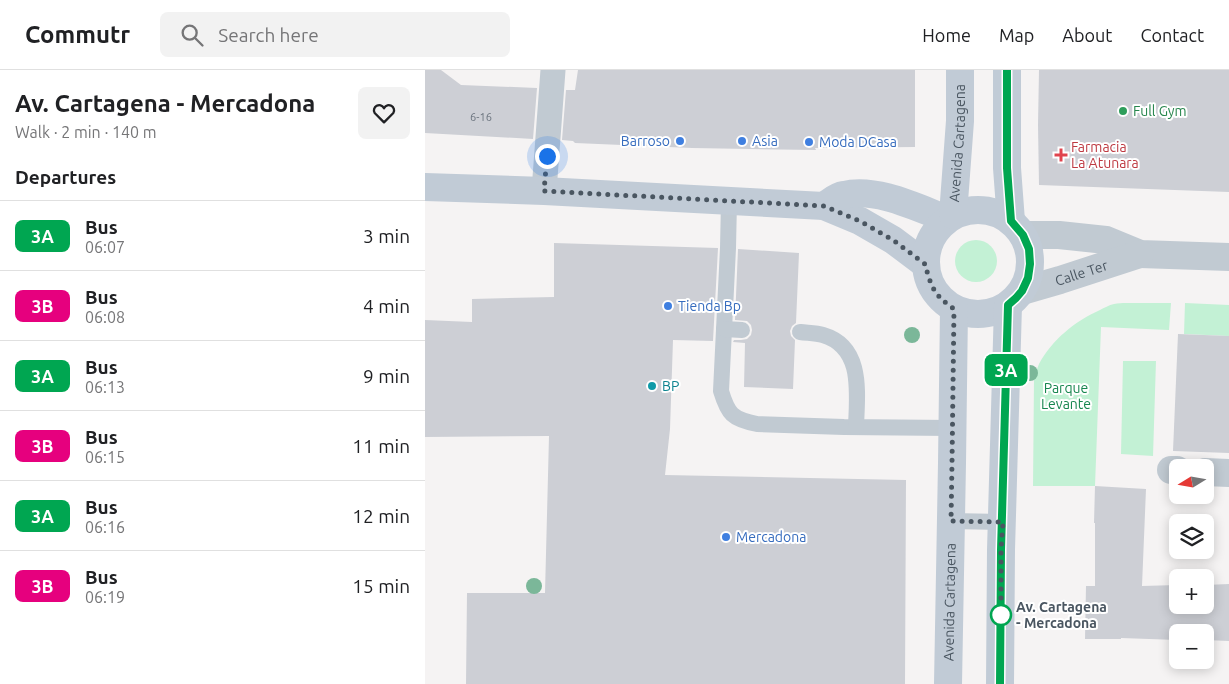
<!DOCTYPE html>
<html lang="en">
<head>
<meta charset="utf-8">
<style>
  body { margin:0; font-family:Ubuntu,sans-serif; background:#f2f2f2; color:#202124; height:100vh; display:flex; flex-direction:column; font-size:19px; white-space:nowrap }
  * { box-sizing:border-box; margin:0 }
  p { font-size:16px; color:#757577 }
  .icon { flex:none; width:28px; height:28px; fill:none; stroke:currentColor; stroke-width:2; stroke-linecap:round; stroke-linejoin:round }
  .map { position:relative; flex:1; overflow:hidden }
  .side { display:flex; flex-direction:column; background:#fff; width:425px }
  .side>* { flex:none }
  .badge { padding:0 10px; border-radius:8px; font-size:18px; line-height:32px }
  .needle { width:32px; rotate:259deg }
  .tools { position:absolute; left:744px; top:389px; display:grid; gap:10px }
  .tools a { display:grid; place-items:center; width:45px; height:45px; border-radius:8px; background:#fff; box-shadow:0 2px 12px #0003; font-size:25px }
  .you { position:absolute; width:25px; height:25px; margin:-12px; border:4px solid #fff; border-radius:50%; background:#1a73e8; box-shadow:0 0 0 8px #1a73e833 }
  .map>.badge { position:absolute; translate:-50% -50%; box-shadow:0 0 0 2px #fff }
  h2 { padding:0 15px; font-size:19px; line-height:45px }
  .round { display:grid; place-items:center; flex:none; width:52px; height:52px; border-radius:8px; background:#f2f2f2 }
  .head { display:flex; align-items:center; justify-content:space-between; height:85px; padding:0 15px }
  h1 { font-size:24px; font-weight:700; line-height:38px }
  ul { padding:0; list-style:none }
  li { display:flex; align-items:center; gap:15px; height:70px; padding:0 15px; border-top:1px solid #e0e0e0 }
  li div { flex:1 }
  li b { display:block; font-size:19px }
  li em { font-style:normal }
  li .badge { min-width:55px; font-weight:700; text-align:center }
  header { display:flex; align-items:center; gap:30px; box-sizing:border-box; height:70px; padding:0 25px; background:#fff; border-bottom:1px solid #e0e0e0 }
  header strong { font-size:24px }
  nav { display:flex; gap:28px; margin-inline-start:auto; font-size:18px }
  .search { width:350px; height:45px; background:#f2f2f2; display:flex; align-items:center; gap:12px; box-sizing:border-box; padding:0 18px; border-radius:8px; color:#757577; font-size:19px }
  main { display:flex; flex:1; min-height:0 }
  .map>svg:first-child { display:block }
  .green { fill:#c3f1d5 }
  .building { fill:#cdcfd5 }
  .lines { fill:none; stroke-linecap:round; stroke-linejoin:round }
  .service { stroke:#c1cad2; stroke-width:16 }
  .pedestrian { stroke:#c1cad2; stroke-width:25 }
  .minor { stroke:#c1cad2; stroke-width:28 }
  .tertiary { stroke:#c1cad2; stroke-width:28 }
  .secondary { stroke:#c1cbd6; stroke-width:28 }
  .tree { fill:#7bb799 }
  .line-casing { stroke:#fff; stroke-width:11 }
  .line { stroke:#00a651; stroke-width:8 }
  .walk { stroke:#4a5661; stroke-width:5; stroke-dasharray:0 9 }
  .leisure-dot { fill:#2e9e5b; stroke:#fff; stroke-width:2 }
  .shop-dot { fill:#3f7fe0; stroke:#fff; stroke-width:2 }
  .health-dot { fill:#e0444e; stroke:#fff; stroke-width:2 }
  .culture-dot { fill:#0f9aa8; stroke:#fff; stroke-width:2 }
  .stop-dot { fill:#fff; stroke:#00a651; stroke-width:2.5 }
  .labels { text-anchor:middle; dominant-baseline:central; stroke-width:4; stroke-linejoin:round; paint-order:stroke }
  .number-label { font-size:11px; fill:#6b747e }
  .leisure-label { font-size:14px; fill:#27864d; stroke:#fff; text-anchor:start }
  .shop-label { font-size:14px; fill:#366cbe; stroke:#fff; text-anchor:start }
  .street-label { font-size:14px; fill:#4a5661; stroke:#fff }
  .health-label { font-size:14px; fill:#be3a42; stroke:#fff; text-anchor:start }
  .culture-label { font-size:14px; fill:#0d838f; stroke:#fff; text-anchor:start }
  .park-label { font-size:14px; fill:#17864f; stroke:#fff }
  .stop-label { font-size:14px; font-weight:bold; fill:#4a5661; stroke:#fff; text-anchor:start }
</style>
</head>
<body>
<header>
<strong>Commutr</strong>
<div class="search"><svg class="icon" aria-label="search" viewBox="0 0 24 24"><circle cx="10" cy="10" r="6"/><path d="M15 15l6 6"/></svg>Search here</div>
<nav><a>Home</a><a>Map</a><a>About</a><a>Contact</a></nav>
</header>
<main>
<section class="side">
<div class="head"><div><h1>Av. Cartagena - Mercadona</h1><p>Walk · 2 min · 140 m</p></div><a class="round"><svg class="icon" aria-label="heart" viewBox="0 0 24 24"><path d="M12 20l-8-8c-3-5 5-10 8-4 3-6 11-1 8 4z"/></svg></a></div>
<h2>Departures</h2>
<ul>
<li><span class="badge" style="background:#00a651;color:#fff">3A</span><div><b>Bus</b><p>06:07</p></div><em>3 min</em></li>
<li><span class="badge" style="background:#e6007e;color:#fff">3B</span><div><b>Bus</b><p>06:08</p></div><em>4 min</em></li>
<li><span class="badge" style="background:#00a651;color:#fff">3A</span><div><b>Bus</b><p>06:13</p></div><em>9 min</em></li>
<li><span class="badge" style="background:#e6007e;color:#fff">3B</span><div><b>Bus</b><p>06:15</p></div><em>11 min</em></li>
<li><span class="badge" style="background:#00a651;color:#fff">3A</span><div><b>Bus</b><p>06:16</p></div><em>12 min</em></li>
<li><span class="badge" style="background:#e6007e;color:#fff">3B</span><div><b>Bus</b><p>06:19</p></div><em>15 min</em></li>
</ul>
</section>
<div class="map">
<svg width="804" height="614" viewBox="0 0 804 614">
  <rect width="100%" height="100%" fill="#f5f3f3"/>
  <g class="green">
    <circle cx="551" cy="191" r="21"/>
    <path d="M701 233H746L744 260 676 257 670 416H608L609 309C610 304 612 299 614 294 627 270 650 251 675 240 679 238 684 235 689 234 693 233 697 233 701 233Z"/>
    <polygon points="760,233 804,235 804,266 759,264"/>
    <polygon points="698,291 731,291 728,386 696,384"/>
  </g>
  <g class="building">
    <polygon points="0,0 16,0 36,15 112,18 108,69 0,63"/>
    <polygon points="153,0 490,0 490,77 390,78 391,80 267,78 150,73 148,71 137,70 141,20 150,20"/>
    <polygon points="614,0 804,0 804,122 614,115 613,55"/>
    <polygon points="129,173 293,178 288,271 248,270 245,359 240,405 481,410 480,614 41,614 42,523 120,523 124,366 0,367 0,250 47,252 47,229 129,227"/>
    <polygon points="313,179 374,183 371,253 367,256 365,261 366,266 370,270 368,319 319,317 320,273 308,272 309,270 316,270 322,269 326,265 327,260 326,255 322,251 310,250"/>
    <polygon points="753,264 804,266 804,383 748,381"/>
    <polygon points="670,416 721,419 717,516 752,515 752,535 780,535 780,515 804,514 804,571 780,570 780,562 752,562 752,570 696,568 696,569 660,569 661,516 670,516 670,453 669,453"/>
  </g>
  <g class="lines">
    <g class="service">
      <path d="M304 131 303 178 296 321C303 344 307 349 332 354L419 357 527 358"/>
      <polyline points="299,259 317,260"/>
      <path d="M375 262C382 263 391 263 398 265 439 277 432 324 431 357"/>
      <polyline points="525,451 578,452"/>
    </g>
    <polyline class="pedestrian" points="119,121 128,0"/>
    <g class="minor">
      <polyline points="746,400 752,400"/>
      <polyline points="780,402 804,403"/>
    </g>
    <g class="tertiary">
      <polyline points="598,165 634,165 681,170 715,184 804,187"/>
      <path id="s1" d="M597 221 635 210 715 184"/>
    </g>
    <g class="secondary">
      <polyline points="582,0 582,98 586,151"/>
      <polyline points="0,117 119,121 399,136 435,151 468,170 500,194"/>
      <path d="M399 136C405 132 411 126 419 125 451 117 493 138 522 149"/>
      <circle cx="553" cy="192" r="52"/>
      <path id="s2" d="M528 145 535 51V0"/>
      <path id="s3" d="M523 614 527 393 529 239"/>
      <polyline points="575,614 576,480 583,235"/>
    </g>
  </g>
  <g class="tree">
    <circle cx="487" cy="265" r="8"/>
    <circle cx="605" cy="303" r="8"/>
    <circle cx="109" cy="516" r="8"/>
  </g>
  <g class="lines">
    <defs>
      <polyline id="line" points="575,614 576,480 583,235 591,228 597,221 603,208 605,194 604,179 598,165 586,151 582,98 582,0"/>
    </defs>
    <use href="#line" class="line-casing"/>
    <use href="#line" class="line"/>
    <path class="walk" d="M122 86 119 121 399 136 435 151 468 170 500 194C506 217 509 225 529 239L527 393 526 451 578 452 576 480V547V545"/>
  </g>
  <circle class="leisure-dot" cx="698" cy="41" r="5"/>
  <g class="shop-dot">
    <circle cx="255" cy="71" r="5"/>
    <circle cx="317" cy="71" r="5"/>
    <circle cx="384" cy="72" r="5"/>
    <circle cx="243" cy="236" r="5"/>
    <circle cx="301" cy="467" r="5"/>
  </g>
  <path class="health-dot" d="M633.5 77.5h5v5h5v5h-5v5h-5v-5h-5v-5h5z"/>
  <circle class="culture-dot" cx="227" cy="316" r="5"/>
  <circle class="stop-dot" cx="576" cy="545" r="10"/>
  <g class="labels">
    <g class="number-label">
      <text x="56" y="47">6-16</text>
    </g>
    <g class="leisure-label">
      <text x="708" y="41">Full Gym</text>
    </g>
    <g class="shop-label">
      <text x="245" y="71" text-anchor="end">Barroso</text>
      <text x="327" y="71">Asia</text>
      <text x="394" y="72">Moda DCasa</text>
      <text x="253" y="236">Tienda Bp</text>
      <text x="311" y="467">Mercadona</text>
    </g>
    <g class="street-label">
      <text stroke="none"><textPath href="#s2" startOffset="72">Avenida Cartagena</textPath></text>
      <text stroke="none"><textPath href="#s1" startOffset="62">Calle Ter</textPath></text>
      <text stroke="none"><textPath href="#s3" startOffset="82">Avenida Cartagena</textPath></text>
    </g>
    <g class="health-label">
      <text x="646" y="77">Farmacia<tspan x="646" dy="16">La Atunara</tspan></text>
    </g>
    <g class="culture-label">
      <text x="237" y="316">BP</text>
    </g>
    <g class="park-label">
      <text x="641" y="318">Parque<tspan x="641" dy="16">Levante</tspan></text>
    </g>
    <g class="stop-label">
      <text x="591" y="537">Av. Cartagena<tspan x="591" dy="16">- Mercadona</tspan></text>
    </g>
  </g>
</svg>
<div class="tools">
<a><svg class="needle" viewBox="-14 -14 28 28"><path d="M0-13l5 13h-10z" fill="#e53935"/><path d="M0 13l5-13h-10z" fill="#757577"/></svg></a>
<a><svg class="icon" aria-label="layers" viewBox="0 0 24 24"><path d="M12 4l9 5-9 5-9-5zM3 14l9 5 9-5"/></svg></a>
<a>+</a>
<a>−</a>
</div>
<div class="you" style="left:122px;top:86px"></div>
<b class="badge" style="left:581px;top:300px;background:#00a651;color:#fff">3A</b>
</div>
</main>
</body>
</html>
